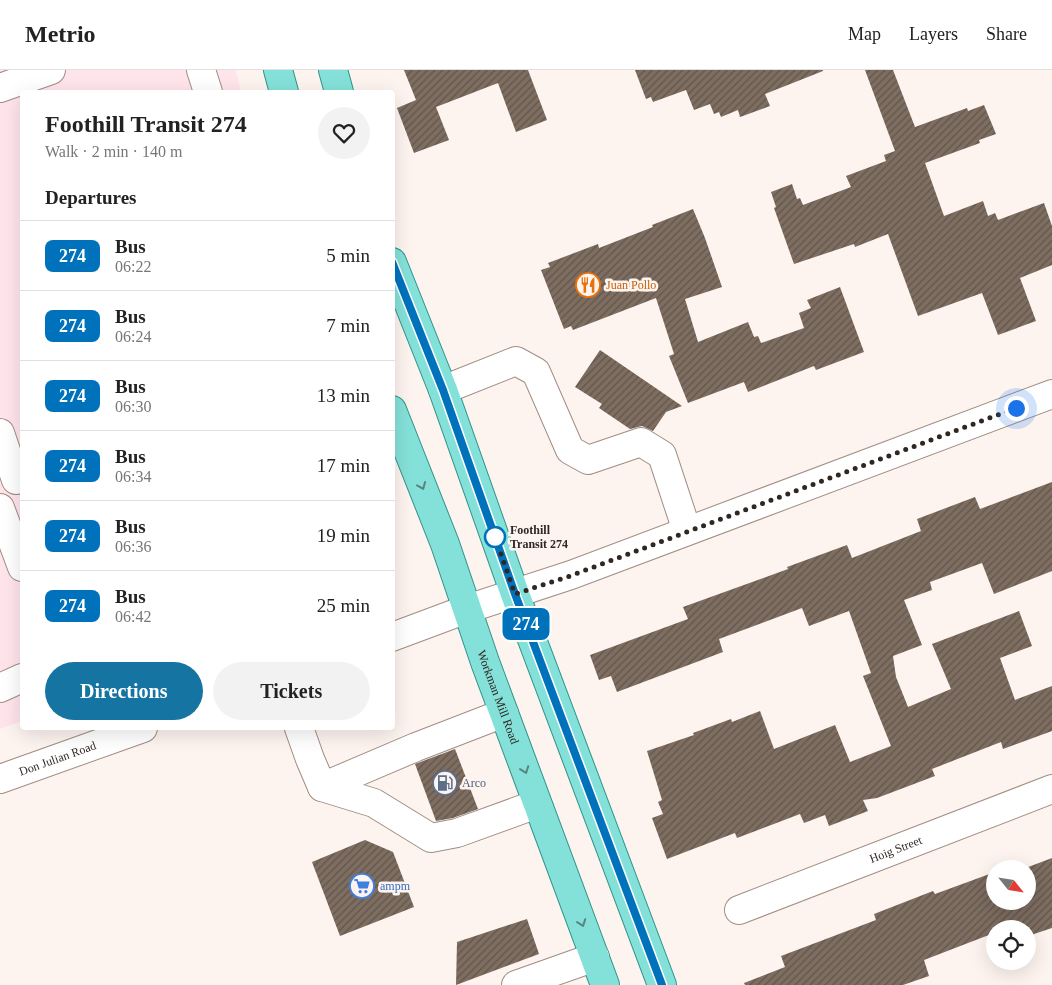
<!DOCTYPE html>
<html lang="en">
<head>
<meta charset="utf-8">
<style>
  body { margin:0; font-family:Georgia,serif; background:#f2f2f2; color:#222; height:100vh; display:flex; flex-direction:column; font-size:19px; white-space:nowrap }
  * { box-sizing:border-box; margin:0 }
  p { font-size:16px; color:#767676 }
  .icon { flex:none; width:28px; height:28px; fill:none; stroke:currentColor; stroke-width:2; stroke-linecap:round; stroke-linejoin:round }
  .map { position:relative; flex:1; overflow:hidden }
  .details { position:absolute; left:20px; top:20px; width:375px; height:640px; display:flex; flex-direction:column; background:#fff; border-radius:5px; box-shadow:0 5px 20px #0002 }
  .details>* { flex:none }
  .badge { padding:0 10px; border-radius:8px; font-size:18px; line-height:32px }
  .needle { width:32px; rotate:120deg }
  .fabs { position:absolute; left:986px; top:790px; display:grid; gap:10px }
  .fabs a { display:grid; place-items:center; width:50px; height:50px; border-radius:50%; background:#fff; box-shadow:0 5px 20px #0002; font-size:25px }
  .you { position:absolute; width:25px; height:25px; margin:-12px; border:4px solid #fff; border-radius:50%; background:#1a73e8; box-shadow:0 0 0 8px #1a73e833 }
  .map>.badge { position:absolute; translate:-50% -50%; box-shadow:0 0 0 2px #fff }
  h2 { padding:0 25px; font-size:19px; line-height:45px }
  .round { display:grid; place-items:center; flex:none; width:52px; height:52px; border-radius:26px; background:#f2f2f2 }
  .head { display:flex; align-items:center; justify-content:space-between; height:85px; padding:0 25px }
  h1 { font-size:24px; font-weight:700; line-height:38px }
  .primary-button { display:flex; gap:10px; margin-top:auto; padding:10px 25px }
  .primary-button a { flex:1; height:58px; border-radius:30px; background:#1574a1; color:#fff; font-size:20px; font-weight:700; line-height:58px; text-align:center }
  .primary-button a+a { background:#f2f2f2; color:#222 }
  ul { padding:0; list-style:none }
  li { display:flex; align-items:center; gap:15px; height:70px; padding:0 25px; border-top:1px solid #e0e0e0 }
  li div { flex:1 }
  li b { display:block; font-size:19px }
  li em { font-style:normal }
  li .badge { min-width:55px; font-weight:700; text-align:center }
  header { display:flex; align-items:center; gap:30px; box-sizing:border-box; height:70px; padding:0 25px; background:#fff; border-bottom:1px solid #e0e0e0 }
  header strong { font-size:24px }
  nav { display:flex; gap:28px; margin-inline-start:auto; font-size:18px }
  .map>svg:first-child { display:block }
  .commercial { fill:#ffe4eb }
  .building { fill:url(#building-hatch) }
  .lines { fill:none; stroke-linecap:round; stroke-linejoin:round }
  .minor-casing { stroke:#a18d82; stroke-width:30 }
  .major-casing { stroke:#319388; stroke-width:30 }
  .minor { stroke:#fff; stroke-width:28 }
  .major { stroke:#84e1d9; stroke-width:28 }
  .oneway { stroke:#5a847e }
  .line-casing { stroke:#fff; stroke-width:11 }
  .line { stroke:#0072bc; stroke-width:8 }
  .walk { stroke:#2f2723; stroke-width:5; stroke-dasharray:0 9 }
  .stop-dot { fill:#fff; stroke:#0072bc; stroke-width:2.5 }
  .labels { text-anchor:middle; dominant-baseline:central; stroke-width:5; stroke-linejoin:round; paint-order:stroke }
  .food-label { font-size:12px; fill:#c56008; stroke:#fdf4f0; text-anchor:start }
  .stop-label { font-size:12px; font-weight:bold; fill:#2f2723; stroke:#fdf4f0; text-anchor:start }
  .street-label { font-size:12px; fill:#2f2723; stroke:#fdf4f0 }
  .service-label { font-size:12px; fill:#4e5e75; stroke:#fdf4f0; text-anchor:start }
  .shop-label { font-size:12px; fill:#366cbe; stroke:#fdf4f0; text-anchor:start }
</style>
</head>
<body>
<header>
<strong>Metrio</strong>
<nav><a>Map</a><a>Layers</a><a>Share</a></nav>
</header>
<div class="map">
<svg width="1052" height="915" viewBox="0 0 1052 915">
  <defs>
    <pattern id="building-hatch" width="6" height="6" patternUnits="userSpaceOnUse" patternTransform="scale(1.25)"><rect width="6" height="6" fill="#7e6d61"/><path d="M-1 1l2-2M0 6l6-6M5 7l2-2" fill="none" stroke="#62554b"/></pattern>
  </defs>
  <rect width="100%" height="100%" fill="#fdf4f0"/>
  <polygon class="commercial" points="0,0 236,0 241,22 22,22 22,651 0,659"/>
  <g class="building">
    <polygon points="404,0 528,0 547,50 516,62 498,13 436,37 449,70 414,83 397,38 416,30"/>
    <polygon points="635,0 823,0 823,1 765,24 770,36 740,47 738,40 721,47 719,42 714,44 710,34 694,40 686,20 653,32 651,27 646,29"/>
    <polygon points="865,0 893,0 915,57 967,38 968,41 984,35 996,64 979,70 980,73 925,93 944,146 983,131 988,146 995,143 998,150 1044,133 1052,156 1052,195 1020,208 1036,251 998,265 982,223 918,246 888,164 855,177 854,174 794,194 774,138 776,137 771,122 792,114 797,129 800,128 803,135 851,117 846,106 886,91 884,85 895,81"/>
    <polygon points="693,139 705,168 722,217 685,229 698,272 748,252 754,267 758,266 761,273 804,258 799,243 811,238 807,230 840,217 864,282 816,300 814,296 748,322 744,312 688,333 669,286 674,284 656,228 573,260 571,256 564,259 541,200 550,197 548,193 598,174 599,178 653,157 652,155"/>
    <polygon points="600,280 682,336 666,342 653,361 642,356 630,359 599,338 602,334 575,317"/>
    <polygon points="1052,412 1052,501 994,524 982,493 930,512 932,520 904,530 922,575 893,586 896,607 908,637 951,619 932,574 1019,541 1032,576 1000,588 1015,630 1052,616 1052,661 1003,679 1001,672 932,699 935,706 877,728 863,730 868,741 829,756 825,745 804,753 800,744 737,768 735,763 667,789 652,748 663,744 658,732 662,730 647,681 694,665 693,663 731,649 732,652 760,641 774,679 835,655 850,692 891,676 863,606 871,603 849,541 809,556 802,538 719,569 723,582 617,622 611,606 599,610 590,585 688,549 683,537 788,499 787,497 847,475 852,488 921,461 917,449 975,427 980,439"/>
    <polygon points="455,679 478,739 453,748 436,751 415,694"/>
    <polygon points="365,770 393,782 414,837 340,866 312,792"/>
    <polygon points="1052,788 1052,858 1028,866 1028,859 1025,859 1023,854 1011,859 995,859 995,865 994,863 924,890 929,906 903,915 745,915 744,913 785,897 781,886 876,850 874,844 933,821 935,824 995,802 995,831 1028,831 1028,799 1023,799"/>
    <polygon points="527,849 539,884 456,915 457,872"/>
  </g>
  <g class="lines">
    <defs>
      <g id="minor">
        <polyline points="201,0 208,22"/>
        <polyline points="0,18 51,0"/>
        <polyline points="443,320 516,291 536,302 570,380 588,390 641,372 662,385 687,461"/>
        <polyline points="0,363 16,410"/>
        <polyline points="0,438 22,497"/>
        <polyline points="392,567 467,539 571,505 1052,324"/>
        <polyline points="0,618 22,608"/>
        <polyline points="299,658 310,689 322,717 374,733 431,768 457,763 537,734"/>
        <path id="s1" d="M0 709 143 658"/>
        <polyline points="322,717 416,677 504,643"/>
        <path id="s2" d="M739 840 1052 719"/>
        <polyline points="516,915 595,887"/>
      </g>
      <g id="major">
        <polyline points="278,0 284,22"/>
        <polyline points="333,0 339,22"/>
        <polyline points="392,192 443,320 515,524 662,915"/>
        <path id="s3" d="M392 340 445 474 485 592 605 915"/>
      </g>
    </defs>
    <use href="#minor" class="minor-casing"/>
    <use href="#major" class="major-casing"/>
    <use href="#minor" class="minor"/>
    <use href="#major" class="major"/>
  </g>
  <defs><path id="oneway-chevron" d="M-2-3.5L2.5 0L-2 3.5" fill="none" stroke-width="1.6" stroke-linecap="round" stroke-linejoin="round" transform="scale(1.25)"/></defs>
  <g class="oneway">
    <use href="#oneway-chevron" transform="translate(422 416) rotate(68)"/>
    <use href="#oneway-chevron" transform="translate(525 700) rotate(70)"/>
    <use href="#oneway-chevron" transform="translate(582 853) rotate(70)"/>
  </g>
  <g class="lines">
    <defs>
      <polyline id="line" points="392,192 443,320 515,524 662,915"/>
    </defs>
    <use href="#line" class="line-casing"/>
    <use href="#line" class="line"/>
    <polyline class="walk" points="495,467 515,524 570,506 1016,338"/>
  </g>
  <defs>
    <symbol id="restaurant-ring" viewBox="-11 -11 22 22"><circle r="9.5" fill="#fdf4f0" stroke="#e8710a" stroke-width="1.5"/><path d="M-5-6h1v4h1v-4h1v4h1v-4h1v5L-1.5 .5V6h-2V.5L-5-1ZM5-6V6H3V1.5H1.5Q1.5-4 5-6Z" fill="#e8710a"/></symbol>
    <symbol id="fuel-ring" viewBox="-11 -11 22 22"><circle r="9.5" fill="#fdf4f0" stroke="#5c6f8a" stroke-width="1.5"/><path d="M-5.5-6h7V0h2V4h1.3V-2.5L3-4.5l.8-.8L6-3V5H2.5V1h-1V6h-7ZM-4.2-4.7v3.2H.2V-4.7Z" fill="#5c6f8a"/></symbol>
    <symbol id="supermarket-ring" viewBox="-11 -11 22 22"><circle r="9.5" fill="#fdf4f0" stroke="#3f7fe0" stroke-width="1.5"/><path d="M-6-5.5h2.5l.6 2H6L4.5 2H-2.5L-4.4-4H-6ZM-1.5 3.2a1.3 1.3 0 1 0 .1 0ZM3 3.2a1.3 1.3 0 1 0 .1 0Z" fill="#3f7fe0"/></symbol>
  </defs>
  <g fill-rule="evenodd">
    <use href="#restaurant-ring" x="574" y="201" width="28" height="28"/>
    <use href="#fuel-ring" x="431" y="699" width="28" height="28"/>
    <use href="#supermarket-ring" x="348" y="802" width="28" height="28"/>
  </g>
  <circle class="stop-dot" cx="495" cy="467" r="10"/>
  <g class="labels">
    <g class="food-label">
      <text x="606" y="215">Juan Pollo</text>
    </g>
    <g class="stop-label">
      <text x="510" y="460">Foothill<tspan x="510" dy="14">Transit 274</tspan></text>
    </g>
    <g class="street-label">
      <text stroke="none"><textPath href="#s3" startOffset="306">Workman Mill Road</textPath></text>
      <text stroke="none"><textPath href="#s1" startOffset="61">Don Julian Road</textPath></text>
      <text stroke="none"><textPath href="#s2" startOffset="168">Hoig Street</textPath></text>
    </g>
    <g class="service-label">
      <text x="462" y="713">Arco</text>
    </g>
    <g class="shop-label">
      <text x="380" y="816">ampm</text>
    </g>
  </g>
</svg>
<div class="fabs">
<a><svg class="needle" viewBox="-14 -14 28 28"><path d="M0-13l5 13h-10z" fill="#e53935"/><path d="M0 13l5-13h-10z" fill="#767676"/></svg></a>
<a><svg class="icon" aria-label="locate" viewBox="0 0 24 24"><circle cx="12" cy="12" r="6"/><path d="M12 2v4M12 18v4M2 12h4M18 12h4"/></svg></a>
</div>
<div class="you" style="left:1016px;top:338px"></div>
<b class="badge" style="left:526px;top:554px;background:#0072bc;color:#fff">274</b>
<section class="details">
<div class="head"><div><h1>Foothill Transit 274</h1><p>Walk · 2 min · 140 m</p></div><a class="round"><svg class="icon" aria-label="heart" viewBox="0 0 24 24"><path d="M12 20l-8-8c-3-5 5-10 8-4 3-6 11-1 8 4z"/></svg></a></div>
<h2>Departures</h2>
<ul>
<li><span class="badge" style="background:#0072bc;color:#fff">274</span><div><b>Bus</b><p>06:22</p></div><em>5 min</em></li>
<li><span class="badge" style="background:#0072bc;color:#fff">274</span><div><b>Bus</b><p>06:24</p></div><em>7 min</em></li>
<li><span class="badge" style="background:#0072bc;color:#fff">274</span><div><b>Bus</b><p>06:30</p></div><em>13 min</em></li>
<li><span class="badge" style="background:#0072bc;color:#fff">274</span><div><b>Bus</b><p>06:34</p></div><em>17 min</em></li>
<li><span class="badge" style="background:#0072bc;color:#fff">274</span><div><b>Bus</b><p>06:36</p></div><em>19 min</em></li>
<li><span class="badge" style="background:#0072bc;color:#fff">274</span><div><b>Bus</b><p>06:42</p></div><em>25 min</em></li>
</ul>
<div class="primary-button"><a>Directions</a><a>Tickets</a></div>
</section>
</div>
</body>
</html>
